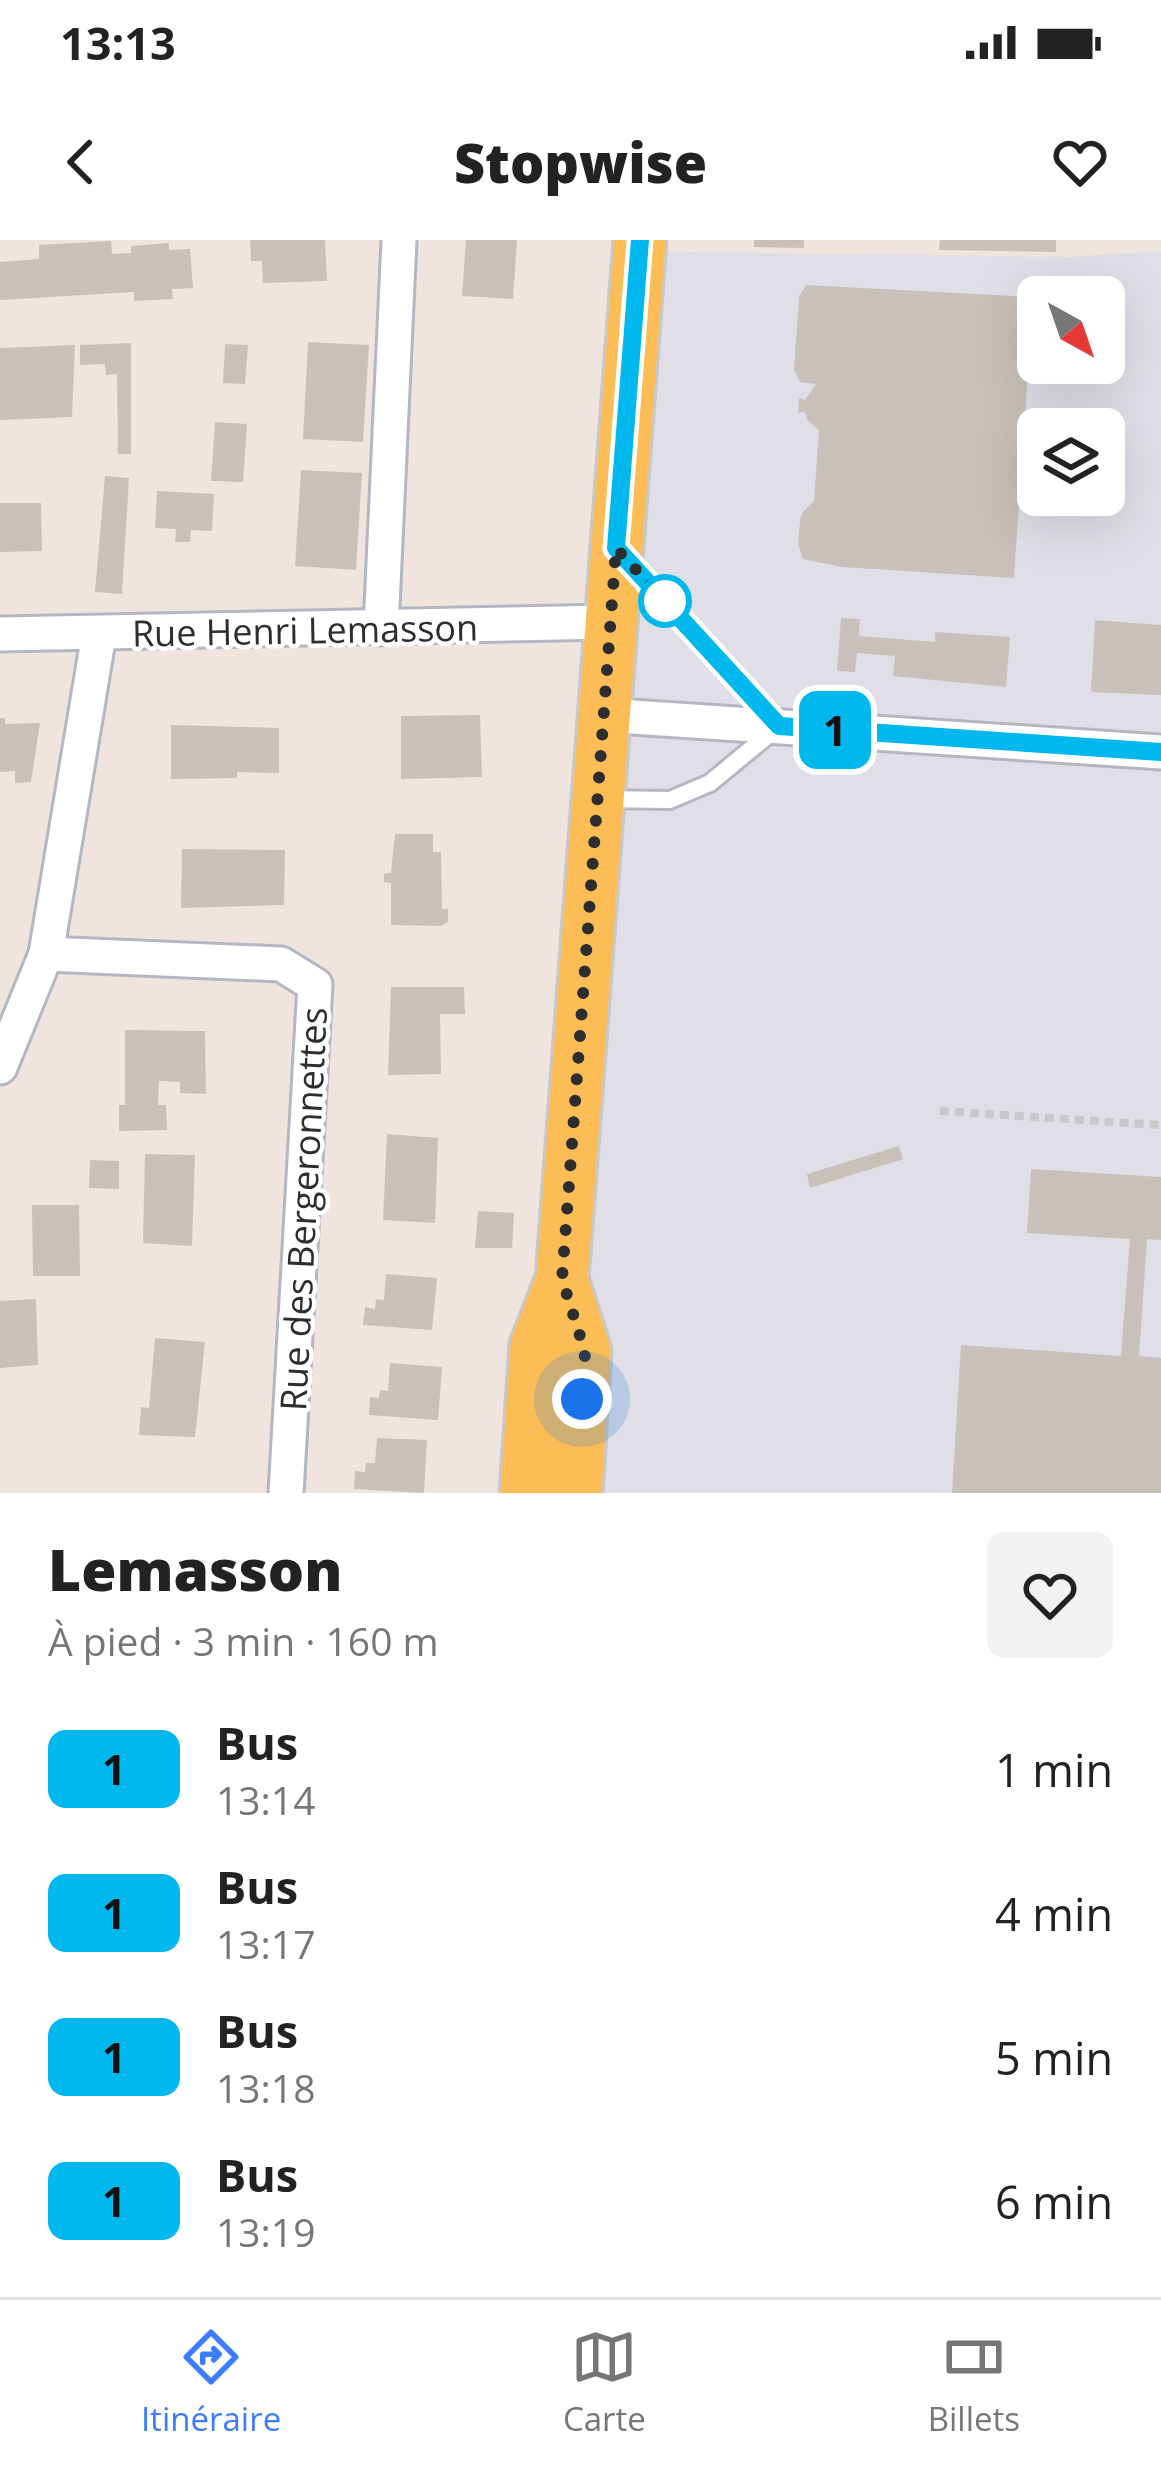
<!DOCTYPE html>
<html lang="fr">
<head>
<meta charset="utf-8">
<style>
  body { margin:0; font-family:"Open Sans",sans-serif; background:#f2f2f2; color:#222; height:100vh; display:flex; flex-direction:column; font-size:45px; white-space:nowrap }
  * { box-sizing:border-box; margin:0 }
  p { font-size:39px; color:#767676 }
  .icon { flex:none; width:66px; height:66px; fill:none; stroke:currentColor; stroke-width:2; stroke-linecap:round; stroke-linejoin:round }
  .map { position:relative; height:1253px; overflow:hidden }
  .sheet { display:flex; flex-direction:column; background:#fff; flex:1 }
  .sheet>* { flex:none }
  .badge { padding:0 24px; border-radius:18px; font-size:42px; line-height:78px }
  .needle { width:78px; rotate:140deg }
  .fabs { position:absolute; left:1017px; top:36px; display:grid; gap:24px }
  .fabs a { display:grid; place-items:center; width:108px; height:108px; border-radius:18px; background:#fff; box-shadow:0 12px 48px #0002; font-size:60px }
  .you { position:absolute; width:60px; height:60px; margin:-30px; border:9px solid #fff; border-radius:50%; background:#1a73e8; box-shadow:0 0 0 18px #1a73e833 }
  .map>.badge { position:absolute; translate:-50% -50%; box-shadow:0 0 0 6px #fff }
  .round { display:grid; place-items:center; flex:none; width:126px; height:126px; border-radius:18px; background:#f2f2f2 }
  .headline { display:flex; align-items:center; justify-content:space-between; height:204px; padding:0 48px }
  h1 { font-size:57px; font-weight:800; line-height:90px }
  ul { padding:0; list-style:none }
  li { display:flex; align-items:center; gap:36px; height:144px; padding:0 48px }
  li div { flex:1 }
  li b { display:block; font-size:45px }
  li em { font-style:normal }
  li .badge { min-width:132px; font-weight:700; text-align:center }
  .status { display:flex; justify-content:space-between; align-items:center; height:84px; padding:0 60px; background:#fff; direction:ltr }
  .status svg { height:33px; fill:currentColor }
  header { display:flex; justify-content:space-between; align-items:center; height:156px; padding:0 48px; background:#fff; font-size:54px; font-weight:800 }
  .tab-bar { display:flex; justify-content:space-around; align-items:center; height:168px; border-top:3px solid #e0e0e0; background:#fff; font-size:33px; color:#767676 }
  .tab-bar a { display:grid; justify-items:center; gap:6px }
  .tab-bar .selected { color:#3c7dff }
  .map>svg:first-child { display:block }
  .industrial { fill:#e0dfe7; fill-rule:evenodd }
  .building { fill:#c8c1ba }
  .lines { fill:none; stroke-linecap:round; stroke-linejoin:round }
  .lane-casing { stroke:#b2b7c1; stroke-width:22 }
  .street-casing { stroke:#b2b7c1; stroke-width:39 }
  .primary-casing { stroke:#c8c8c8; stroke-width:57 }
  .path { stroke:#c8c8c8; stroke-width:8; stroke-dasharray:9 6; stroke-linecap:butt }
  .lane { stroke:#fff; stroke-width:16 }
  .street { stroke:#fff; stroke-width:33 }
  .primary { stroke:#fcbd57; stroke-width:51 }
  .line-casing { stroke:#fff; stroke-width:27 }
  .line { stroke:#00b8ed; stroke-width:18 }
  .walk { stroke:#2d2d2d; stroke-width:12; stroke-dasharray:0 21.6 }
  .stop-dot { fill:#fff; stroke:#00b8ed; stroke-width:6 }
  .labels { text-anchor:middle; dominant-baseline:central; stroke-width:9; stroke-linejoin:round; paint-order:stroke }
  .street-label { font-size:36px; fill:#2d2d2d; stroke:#fff }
</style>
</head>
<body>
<div class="status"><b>13:13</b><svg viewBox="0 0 49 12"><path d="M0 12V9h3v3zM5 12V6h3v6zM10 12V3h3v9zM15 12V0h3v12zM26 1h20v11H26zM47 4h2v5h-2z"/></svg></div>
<header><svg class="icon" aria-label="back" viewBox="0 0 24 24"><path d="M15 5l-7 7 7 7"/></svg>Stopwise<svg class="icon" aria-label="heart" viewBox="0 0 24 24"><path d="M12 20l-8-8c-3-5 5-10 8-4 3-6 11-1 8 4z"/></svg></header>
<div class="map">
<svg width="1161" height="1253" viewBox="0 0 1161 1253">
  <rect width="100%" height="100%" fill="#efe5de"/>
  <path class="industrial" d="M621 11 1068 17 1161 11V1253H536ZM1038 57H1104V123H1038ZM1038 189H1104V255H1038Z"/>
  <g class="building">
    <polygon points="250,0 325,0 327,41 263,43 262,21 251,21"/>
    <polygon points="466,0 517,0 513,59 462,56"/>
    <polygon points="754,0 804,0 804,8 754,7"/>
    <polygon points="940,0 1056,0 1056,12 939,10"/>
    <polygon points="111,1 112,14 131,13 131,6 169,3 169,10 190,9 193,48 172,49 173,59 134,61 134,52 0,60 0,22 39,19 39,5"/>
    <polygon points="806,45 1033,57 1014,338 842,327 803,319 798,304 800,281 802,273 814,261 819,190 807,180 805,172 798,173 799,158 805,160 816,144 800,142 794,130 799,57"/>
    <polygon points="308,102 369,105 363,202 303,199"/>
    <polygon points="131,103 131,214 118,214 117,134 106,135 105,124 80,125 80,105"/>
    <polygon points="225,104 248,105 245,144 223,143"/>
    <polygon points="75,105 72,177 0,180 0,108"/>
    <polygon points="215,182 247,184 243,242 211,241"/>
    <polygon points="301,230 362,233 356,330 295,326"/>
    <polygon points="105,236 129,238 122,354 95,352"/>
    <polygon points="157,251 214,254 212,291 191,290 190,302 175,302 176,289 155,288"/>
    <polygon points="0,263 41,263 42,311 0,312"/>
    <polygon points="841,378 860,379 859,396 935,402 935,392 1010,397 1006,447 893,436 895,416 857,413 855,432 837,431"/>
    <polygon points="1095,380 1161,385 1161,455 1091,452"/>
    <polygon points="480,475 482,537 401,539 401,476"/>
    <polygon points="0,478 5,478 5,484 40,483 31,542 15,543 15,531 0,532"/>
    <polygon points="171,485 279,488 279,533 237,532 237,538 171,539"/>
    <polygon points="395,594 433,594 433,612 441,612 442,669 448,669 448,682 441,686 391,685 391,643 384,642 384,634 391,633"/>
    <polygon points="182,609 285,610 284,665 181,668"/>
    <polygon points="391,747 464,747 465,774 440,774 441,834 388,835"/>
    <polygon points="125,790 205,791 206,854 180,853 180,842 159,841 158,865 166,865 167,890 119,891 119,865 125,865"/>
    <polygon points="387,894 438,898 435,983 383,980"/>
    <polygon points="899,906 903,919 810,948 807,934"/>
    <polygon points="145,914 195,915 192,1006 143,1003"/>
    <polygon points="90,920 119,921 119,949 89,948"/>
    <polygon points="1031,929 1161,937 1161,1000 1147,999 1139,1116 1161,1118 1161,1253 952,1253 961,1105 1121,1116 1130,999 1027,993"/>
    <polygon points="32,965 79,965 80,1036 33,1036"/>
    <polygon points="478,971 514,973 512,1008 475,1008"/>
    <polygon points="386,1034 437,1038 432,1090 363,1085 365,1067 375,1069 376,1059 384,1060"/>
    <polygon points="36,1059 38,1125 0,1128 0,1061"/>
    <polygon points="155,1098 205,1102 195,1197 139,1195 141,1167 149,1168"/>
    <polygon points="390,1123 442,1127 438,1180 369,1175 370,1157 379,1158 380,1150 388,1151"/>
    <polygon points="377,1198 427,1200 424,1253 354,1249 355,1231 365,1232 366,1223 375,1223"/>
  </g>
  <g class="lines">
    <defs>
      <polyline id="lane" points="601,559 670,560 710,543 779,486 625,318"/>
      <g id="street">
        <polyline points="381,388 399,0"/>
        <polyline points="0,394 610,382"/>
        <polyline points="602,475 1161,512"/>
        <polyline points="46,714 281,724 315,745 286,1253"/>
        <polyline points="0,827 46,714 99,394"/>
      </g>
      <g id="primary">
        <polyline points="562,1039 585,1112 576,1253"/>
        <polyline points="526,1253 536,1106 562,1039 640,0"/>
      </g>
    </defs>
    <use href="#lane" class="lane-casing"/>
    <use href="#street" class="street-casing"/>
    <use href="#primary" class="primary-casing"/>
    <polyline class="path" points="940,871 1161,885"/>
    <use href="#lane" class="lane"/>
    <use href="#street" class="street"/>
    <use href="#primary" class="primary"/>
  </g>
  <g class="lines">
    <defs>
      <polyline id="line" points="640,0 616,308 779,486 1161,512"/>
    </defs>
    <use href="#line" class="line-casing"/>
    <use href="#line" class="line"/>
    <polyline class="walk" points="582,1159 585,1112 562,1039 616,308 672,369 665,361"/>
  </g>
  <circle class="stop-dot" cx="665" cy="361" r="24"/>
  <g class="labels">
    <g class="street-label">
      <text transform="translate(305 390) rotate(-1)">Rue Henri Lemasson</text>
      <text transform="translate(303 969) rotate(-87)">Rue des Bergeronnettes</text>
    </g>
  </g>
</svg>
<div class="fabs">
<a><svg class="needle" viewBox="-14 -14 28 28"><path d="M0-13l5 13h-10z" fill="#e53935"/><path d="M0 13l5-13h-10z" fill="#767676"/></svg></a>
<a><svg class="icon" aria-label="layers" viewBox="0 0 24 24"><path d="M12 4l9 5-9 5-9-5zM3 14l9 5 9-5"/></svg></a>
</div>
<div class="you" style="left:582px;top:1159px"></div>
<b class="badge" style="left:835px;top:490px;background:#00b8ed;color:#111">1</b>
</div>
<section class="sheet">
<div class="headline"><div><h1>Lemasson</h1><p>À pied · 3 min · 160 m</p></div><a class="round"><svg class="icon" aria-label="heart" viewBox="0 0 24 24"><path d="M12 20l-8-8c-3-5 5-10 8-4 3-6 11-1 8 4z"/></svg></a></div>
<ul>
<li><span class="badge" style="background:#00b8ed;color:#111">1</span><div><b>Bus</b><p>13:14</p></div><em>1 min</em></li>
<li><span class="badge" style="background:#00b8ed;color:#111">1</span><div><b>Bus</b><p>13:17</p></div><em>4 min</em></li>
<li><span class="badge" style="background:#00b8ed;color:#111">1</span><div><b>Bus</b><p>13:18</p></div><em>5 min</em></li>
<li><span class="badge" style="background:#00b8ed;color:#111">1</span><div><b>Bus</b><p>13:19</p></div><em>6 min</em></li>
</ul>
</section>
<nav class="tab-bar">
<a class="selected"><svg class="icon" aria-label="directions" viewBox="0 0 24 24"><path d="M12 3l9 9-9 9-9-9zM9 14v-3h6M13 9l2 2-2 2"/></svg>Itinéraire</a>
<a><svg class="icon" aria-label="map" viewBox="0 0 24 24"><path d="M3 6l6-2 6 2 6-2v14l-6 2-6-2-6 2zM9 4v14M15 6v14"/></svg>Carte</a>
<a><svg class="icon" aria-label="tickets" viewBox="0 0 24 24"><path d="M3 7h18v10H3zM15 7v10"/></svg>Billets</a>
</nav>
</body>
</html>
